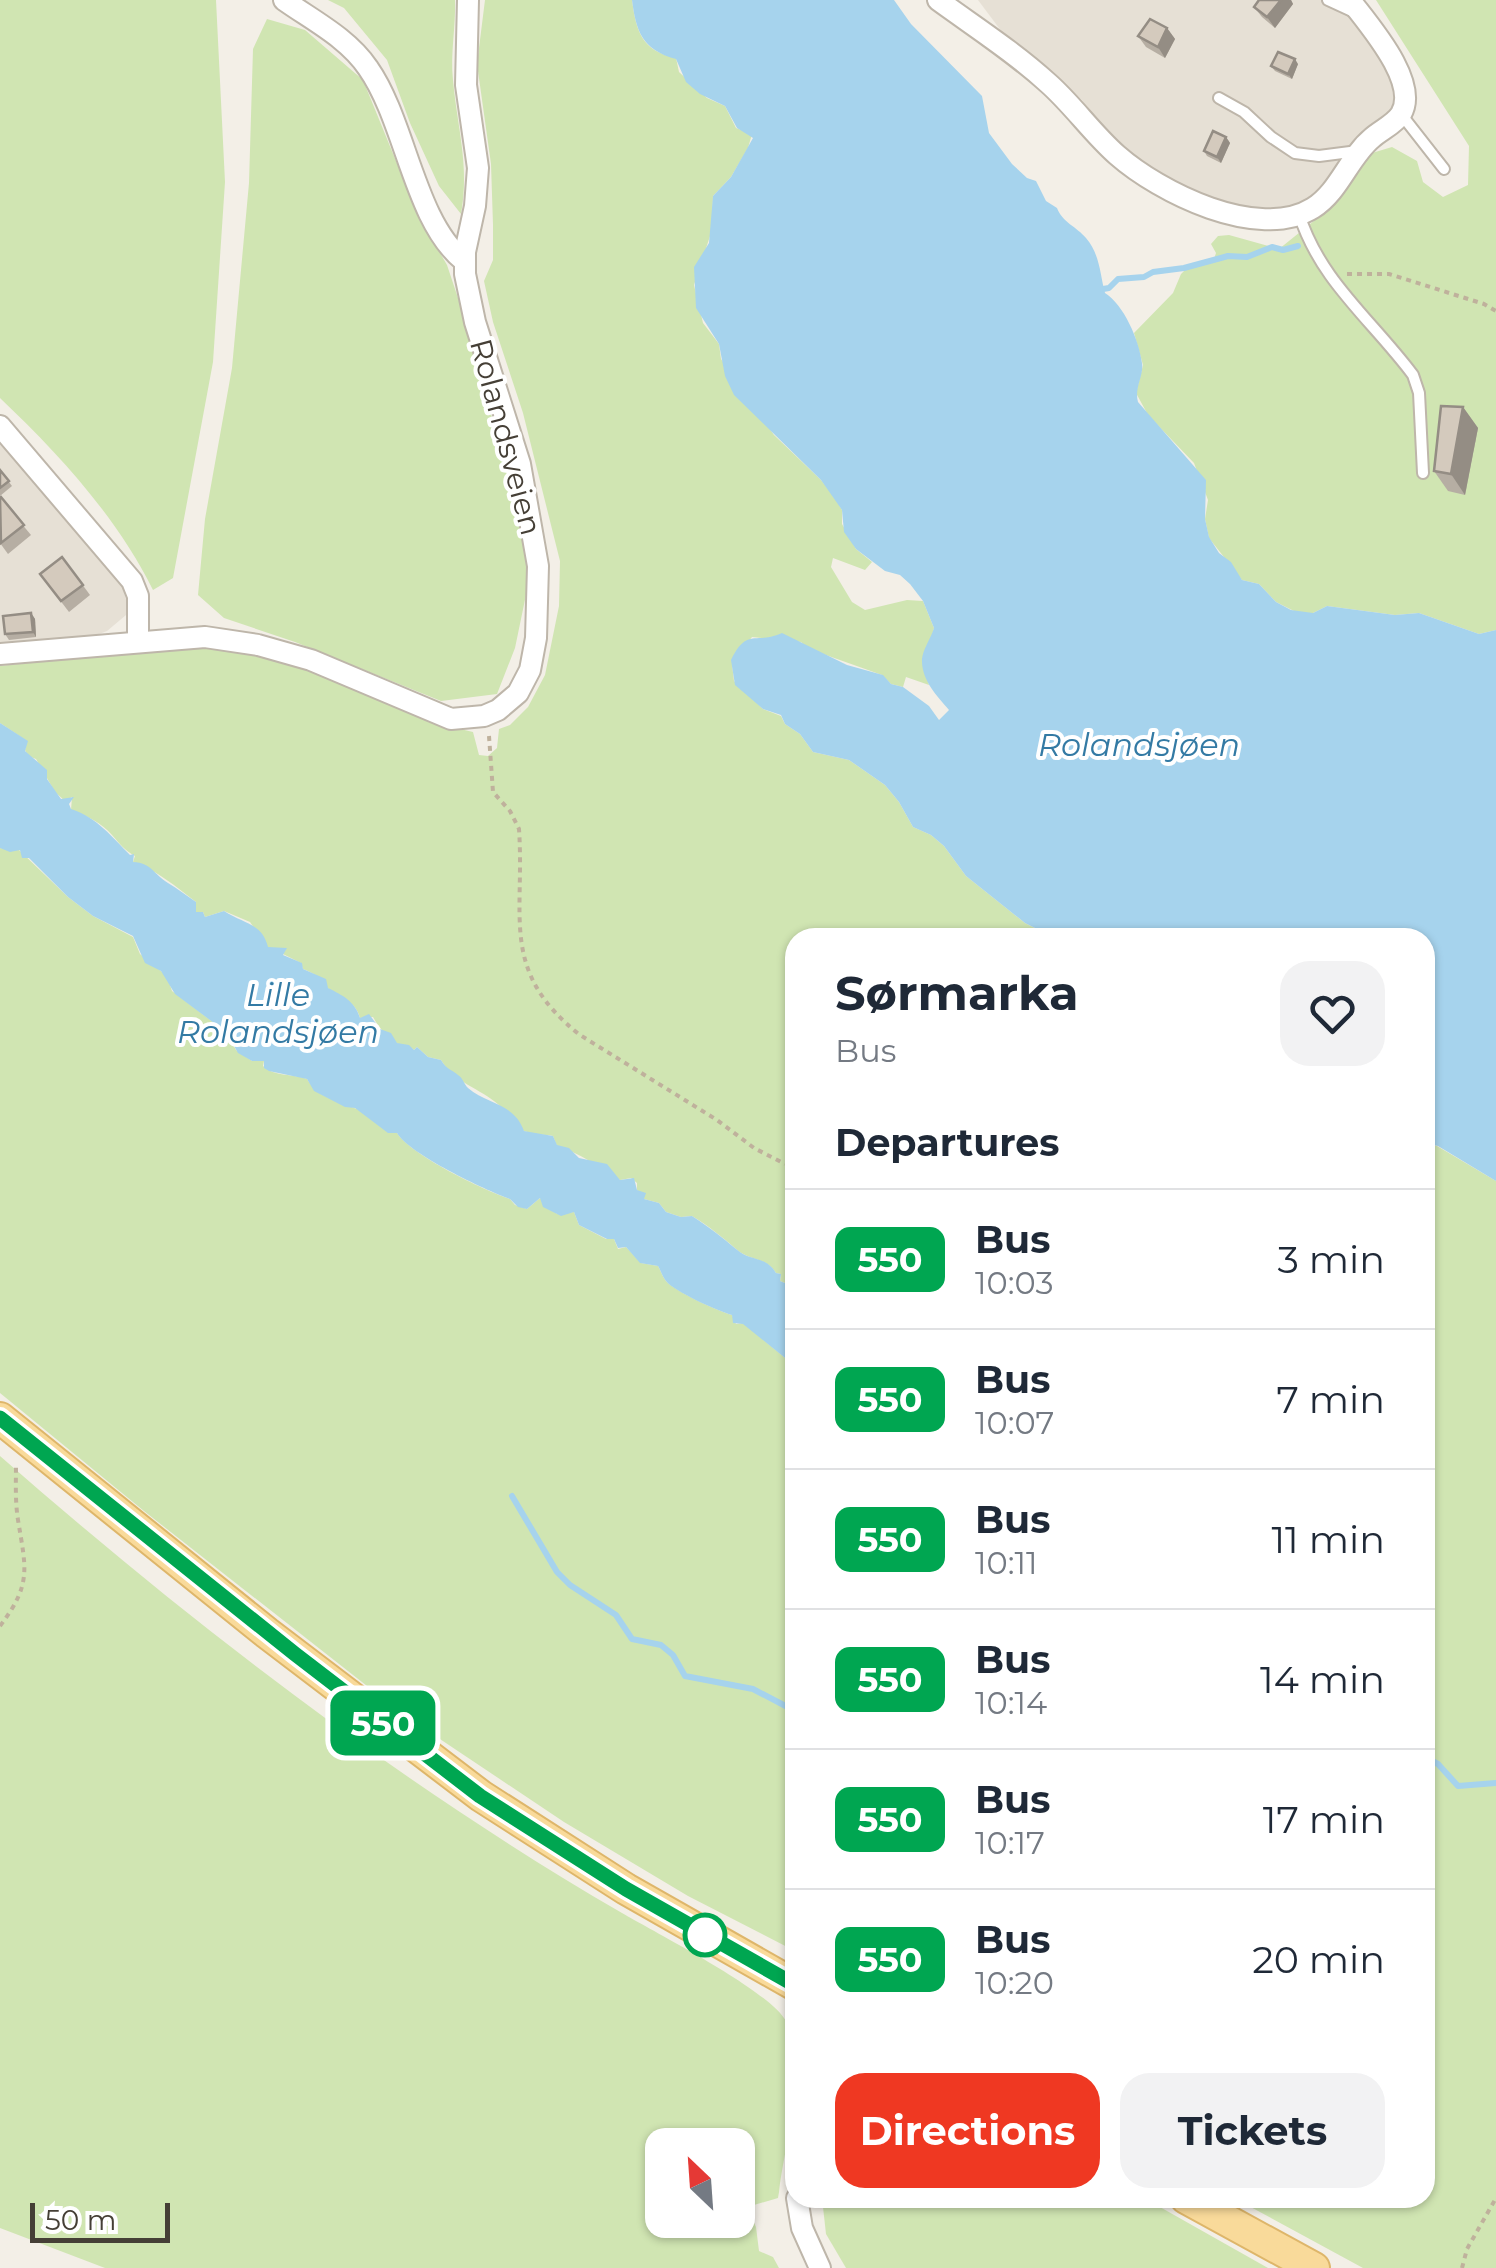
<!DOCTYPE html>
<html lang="en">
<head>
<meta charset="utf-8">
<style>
  body { margin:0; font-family:Montserrat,sans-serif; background:#f2f2f3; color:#1f2937; height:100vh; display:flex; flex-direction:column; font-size:38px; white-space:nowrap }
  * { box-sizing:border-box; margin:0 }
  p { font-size:32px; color:#747a83 }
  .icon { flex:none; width:55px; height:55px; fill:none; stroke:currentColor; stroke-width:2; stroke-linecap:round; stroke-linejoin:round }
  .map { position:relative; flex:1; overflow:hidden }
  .drawer { position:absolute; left:785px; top:928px; width:650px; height:1280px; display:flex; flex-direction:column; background:#fff; border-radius:30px; box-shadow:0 2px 8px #0004 }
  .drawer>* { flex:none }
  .badge { padding:0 20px; border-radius:15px; font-size:35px; line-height:65px }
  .needle { width:65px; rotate:335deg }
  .controls { position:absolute; left:645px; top:2128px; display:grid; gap:20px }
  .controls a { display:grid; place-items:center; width:110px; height:110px; border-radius:20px; background:#fff; box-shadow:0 2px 8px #0004; font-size:50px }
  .scale { position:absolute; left:30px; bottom:25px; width:140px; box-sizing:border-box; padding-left:10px; border:5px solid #453f36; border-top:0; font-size:28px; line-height:35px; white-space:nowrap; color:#453f36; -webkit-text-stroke:8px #fff; paint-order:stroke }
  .map>.badge { position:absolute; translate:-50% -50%; box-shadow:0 0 0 5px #fff }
  h2 { padding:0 50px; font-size:38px; line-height:90px }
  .round { display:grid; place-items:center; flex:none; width:105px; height:105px; border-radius:30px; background:#f2f2f3 }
  .headline { display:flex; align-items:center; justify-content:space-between; height:170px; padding:0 50px }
  h1 { font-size:48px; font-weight:700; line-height:75px }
  .button { display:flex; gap:20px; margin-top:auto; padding:20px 50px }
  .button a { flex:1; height:115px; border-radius:30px; background:#ef3822; color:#fff; font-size:40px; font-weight:700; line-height:115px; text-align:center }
  .button a+a { background:#f2f2f3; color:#1f2937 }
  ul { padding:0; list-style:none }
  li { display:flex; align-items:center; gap:30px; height:140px; padding:0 50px; border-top:2px solid #e0e1e3 }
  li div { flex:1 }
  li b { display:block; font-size:38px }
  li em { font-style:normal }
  li .badge { min-width:110px; font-weight:700; text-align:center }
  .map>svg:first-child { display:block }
  .residential { fill:#e6e0d5 }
  .green { fill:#d0e5b2; fill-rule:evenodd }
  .water { fill:#a6d3ed }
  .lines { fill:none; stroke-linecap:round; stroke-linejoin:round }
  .stream { stroke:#a6d3ed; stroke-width:6 }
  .service-casing { stroke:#beb6aa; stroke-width:14 }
  .minor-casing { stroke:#beb6aa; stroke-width:24 }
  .primary-casing { stroke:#deb66a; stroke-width:34 }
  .path { stroke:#bfb19c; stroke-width:4; stroke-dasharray:5 5; stroke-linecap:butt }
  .service { stroke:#fff; stroke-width:10 }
  .minor { stroke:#fff; stroke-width:20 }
  .primary { stroke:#f9da9a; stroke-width:30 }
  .wall { fill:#b6aea3 }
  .shaded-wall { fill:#948d84 }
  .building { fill:#d4cabd; stroke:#948d84; stroke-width:2.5 }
  .line-casing { stroke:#fff; stroke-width:22 }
  .line { stroke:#00a651; stroke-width:15 }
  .stop-dot { fill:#fff; stroke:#00a651; stroke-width:5 }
  .labels { text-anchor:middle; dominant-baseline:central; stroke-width:8; stroke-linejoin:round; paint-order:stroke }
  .street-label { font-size:30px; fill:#453f36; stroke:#fff }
  .water-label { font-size:32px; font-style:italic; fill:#337aa4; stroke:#fff }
</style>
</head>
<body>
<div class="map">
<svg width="1496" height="2268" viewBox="0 0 1496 2268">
  <rect width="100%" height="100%" fill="#f3efe7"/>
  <g class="residential">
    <polygon points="978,0 1351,0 1403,99 1322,193 1285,212 1218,207 1109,145 1082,100 1008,40"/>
    <polygon points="0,442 85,532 82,536 122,586 127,602 126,615 107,631 94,636 0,643"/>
  </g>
  <g class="green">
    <path d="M0 0H216L225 182 213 362 173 578 153 590C117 517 58 453 0 398Z"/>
    <path d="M328 0H455C456 26 450 54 453 80 457 126 470 167 461 214L439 186 410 123 387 60 344 8Z"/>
    <path d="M485 0H632C636 30 641 51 676 58L679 72 707 98 725 106 736 128 752 134 748 148 731 177 713 196 712 230 694 285 703 323 719 344 721 359 774 435 821 480 834 496 842 510V524L856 549 872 562 865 570 833 558 831 567 852 602 865 610 907 600 923 601 934 628C929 648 922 664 929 685L906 677 903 687 891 684 882 675 809 649 801 642 752 637 732 664 734 681 763 709 781 716 785 724 800 734 813 752 849 760 885 785 899 802 913 827 931 835 944 846 966 876 1025 923 1053 937 795 938V1287L780 1281 781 1274 776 1273C766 1257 749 1261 736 1249 722 1237 710 1227 692 1216L681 1217 666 1212 659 1203 644 1199 637 1190V1183L631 1178 620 1180C601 1168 578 1152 557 1146L553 1136C544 1134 529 1135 521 1129 513 1122 507 1112 499 1105 480 1088 454 1083 441 1060L428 1057 417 1047 414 1050C410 1046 405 1046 400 1045 390 1040 378 1027 373 1017L360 1018C355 1000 343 1001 330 990 315 977 325 978 303 969L301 963 283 954 286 948H268L250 922 224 911 205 917 203 912H196V902C176 887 157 870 133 862L135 856C124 850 121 845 112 835 103 824 86 815 71 810L72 797 65 801 55 792 36 759 28 756 25 750 27 741 0 723V666L188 644 268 657 316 672 435 723 473 732 479 755 488 756 497 748 499 729 510 725 528 707 545 675 559 606 560 561 523 413 493 322 484 281 493 260V225L491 164 477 64Z"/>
    <polygon points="1376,0 1496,0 1496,630 1479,634 1419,613 1395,615 1327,606 1313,613 1300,614 1276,602 1259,584 1242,580 1209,538 1205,519 1208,500 1194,463 1148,415 1136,393 1143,365 1134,333 1173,293 1181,274 1191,264 1214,259 1216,253 1211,244 1218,236 1229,235 1279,249 1320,216 1372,153 1392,147 1417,161 1423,182 1443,197 1468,185 1469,146"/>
    <polygon points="267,19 305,30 363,80 418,215 447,265 468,328 525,541 527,590 515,648 497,694 441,701 295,642 224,618 198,595 205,519 232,368 249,183 253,49"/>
    <path d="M0 848 19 850 68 897 93 916 133 937 140 954 167 976 172 991 226 1032 236 1050 252 1061H264L263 1066C277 1078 292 1073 307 1079 321 1103 350 1102 370 1116 381 1124 383 1132 397 1133 411 1155 483 1190 510 1199L515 1205 527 1209 540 1198 557 1214 574 1212 579 1225 606 1239H614L618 1249 626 1247 641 1263 658 1266C661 1271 662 1276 666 1281 674 1291 720 1312 732 1315L736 1324 743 1323 795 1366V1951L688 1896 564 1822 404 1715 144 1511 0 1393Z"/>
    <polygon points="1425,1143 1437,1146 1496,1181 1496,2268 1363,2268 1234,2198 1425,2198"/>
    <path d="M0 1456C193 1625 400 1784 622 1913 656 1933 770 1991 786 2021 811 2064 784 2144 779 2192L778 2198 754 2205 749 2212 756 2227 759 2251 773 2257 779 2268H105L0 2228ZM662 2145H738V2220H662Z"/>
    <polygon points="822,2198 1144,2198 1268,2268 846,2268 826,2234"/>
  </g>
  <g class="water">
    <path d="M632 0H894L911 24 982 96 989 133 1012 164 1027 178 1036 181 1046 201 1057 208C1062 222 1077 227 1086 238 1100 254 1100 275 1105 293 1124 305 1139 340 1142 363 1144 376 1134 388 1138 402L1206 480 1205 519 1209 537 1219 553 1231 562 1242 580 1259 584 1276 602 1291 610 1313 613 1327 606 1395 615 1419 613 1479 634 1496 630V1181L1438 1146 1425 1143V938L1053 937 1025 923 966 876 944 846 931 835 913 827 899 802 885 785 849 760 813 752 800 734 785 724 781 715 763 709 735 685 731 660C747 627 755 645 782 633L847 665 883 675 891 684 903 687 929 706 939 720 949 710C937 696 921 680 922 659 923 649 931 638 934 628L923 601 910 584 900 575 885 571 856 549 844 532 842 510 821 480 734 395 725 376 719 344 696 308 694 267 709 243 713 196 731 177 753 138 737 128 725 106 700 94 686 82 676 59C642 50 636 31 632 0Z"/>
    <path d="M0 723 28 741 25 751 47 770V779L61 799 74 797 69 804 71 809C98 818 112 837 130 855L134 854 133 862C152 863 153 874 168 883 178 889 186 895 196 902V912H203L205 917 224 911C244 924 262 923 268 947L287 948 283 955 302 963 303 969 326 979 328 988C342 995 355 1001 360 1018L369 1014 380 1029 391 1033 397 1043 409 1045 414 1050 417 1047 428 1057 441 1060C447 1070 451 1069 458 1075 463 1078 464 1084 468 1088 488 1105 514 1103 524 1131L553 1136 557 1145 569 1148 579 1158 607 1164 620 1180 634 1178 637 1190 646 1193 644 1199 659 1203 666 1212 681 1217 692 1216C710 1228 722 1237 736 1249 750 1262 765 1255 776 1273L781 1274 780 1281 795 1287V1366L743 1324 733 1323 732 1315C720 1312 673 1291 666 1281 662 1276 661 1271 658 1266L640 1263 626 1247 618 1248 614 1239H607L579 1225 574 1212 561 1216 543 1207 540 1198 527 1209 518 1207 510 1199C485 1190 409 1154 397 1133H388L355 1108 345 1107 314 1091 307 1079 269 1071 264 1068V1061H252L238 1053 226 1032 175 994 161 971 145 963 133 936 93 916 68 897 29 858H22L20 850 10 852 0 848Z"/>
  </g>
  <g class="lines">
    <g class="stream">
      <polyline points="1103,289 1109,288 1118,279 1144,277 1153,272 1184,268 1228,256 1247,257 1272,247 1283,250 1298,246"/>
      <polyline points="512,1496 557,1572 570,1585 616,1615 632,1639 661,1645 673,1655 685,1676 753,1689 795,1711"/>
      <polyline points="1425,1757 1438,1764 1458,1786 1496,1783"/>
    </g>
    <defs>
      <g id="service">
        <polyline points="1328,0 1354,12"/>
        <polyline points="1219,98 1244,112 1271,137 1295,153 1319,156 1358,151"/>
        <polyline points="1401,114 1444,169"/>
        <path d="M1299 214C1320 281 1372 320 1413 375L1419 393 1423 473"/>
      </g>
      <g id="minor">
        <path d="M284 0C312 20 348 38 368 68 406 122 414 221 464 261"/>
        <path d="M938 0C975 27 1014 52 1048 83 1073 105 1092 133 1117 155 1159 192 1258 242 1313 208 1339 192 1349 157 1372 138 1381 130 1395 124 1401 114 1420 82 1368 24 1350 0"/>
        <polyline points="0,426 132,581 138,596 138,641"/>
        <polyline points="0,654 205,637 258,645 311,660 451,719 484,716 498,710 518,693 530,670 536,638 538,566 520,464 475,322 465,274 465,252 475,206 478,168 466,85 468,0"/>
        <polyline points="797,2198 802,2228 820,2268"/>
      </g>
      <g id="primary">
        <polyline points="0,1418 267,1633 481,1796 626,1889 795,1985"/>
        <polyline points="1186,2198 1314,2268"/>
      </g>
    </defs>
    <use href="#service" class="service-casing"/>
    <use href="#minor" class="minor-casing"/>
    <use href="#primary" class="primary-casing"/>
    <g class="path">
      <polyline points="1347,274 1389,274 1484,304 1496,311"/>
      <path d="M489 736 493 792 510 811 519 829C525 918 499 971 580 1035L717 1120 754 1148 785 1164"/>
      <path d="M0 1626C32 1584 26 1569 18 1520 15 1501 16 1482 16 1463"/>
      <polyline points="1462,2268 1467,2249 1496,2198"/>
    </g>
    <use href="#service" class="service"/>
    <use href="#minor" class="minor"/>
    <use href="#primary" class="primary"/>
  </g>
  <g class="wall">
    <polygon points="1259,0 1291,0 1293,4 1275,28 1262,17 1254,7"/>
    <polygon points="1167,28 1175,39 1165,58 1146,47 1138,36"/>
    <polygon points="1298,64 1292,79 1275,71 1271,66"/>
    <polygon points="1226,137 1230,143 1221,163 1207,156 1204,151"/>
    <polygon points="1463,407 1478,428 1465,495 1448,491 1434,471"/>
    <polygon points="0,470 12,486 0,496"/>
    <polygon points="0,498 31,535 8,554 0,543"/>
    <polygon points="62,557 90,595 69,612 40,574"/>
    <polygon points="31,613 35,619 36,637 9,640 5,634"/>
  </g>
  <g class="shaded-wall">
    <polygon points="1281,0 1291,0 1293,4 1275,28 1267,17"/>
    <polygon points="1167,28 1175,39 1165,58 1158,47"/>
    <polygon points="1295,59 1298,64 1292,79 1288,74"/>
    <polygon points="1226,137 1230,143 1221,163 1217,157"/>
    <polygon points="1463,407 1478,428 1465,495 1451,474"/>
    <polygon points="31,613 35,619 36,637 33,632"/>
  </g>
  <g class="building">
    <polygon points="1259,0 1281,0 1267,17 1254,7"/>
    <polygon points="1150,19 1167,28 1158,47 1138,36"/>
    <polygon points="1278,52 1295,59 1288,74 1271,66"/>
    <polygon points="1213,131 1226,137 1217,157 1204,151"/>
    <polygon points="1441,406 1463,407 1451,474 1434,471"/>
    <polygon points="0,470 9,481 0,488"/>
    <polygon points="1,497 24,525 1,543 0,498"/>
    <polygon points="62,557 83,585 61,601 40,574"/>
    <polygon points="31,613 33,632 5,634 3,616"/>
  </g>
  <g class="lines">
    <defs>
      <polyline id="line" points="0,1418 295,1654 480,1796 626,1889 795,1985"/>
    </defs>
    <use href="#line" class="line-casing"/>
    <use href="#line" class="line"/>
  </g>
  <circle class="stop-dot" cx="705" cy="1935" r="20"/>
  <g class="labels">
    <g class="street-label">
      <text transform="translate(506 437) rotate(75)">Rolandsveien</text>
    </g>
    <g class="water-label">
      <text x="1139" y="744">Rolandsjøen</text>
      <text x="278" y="994">Lille<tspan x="278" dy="37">Rolandsjøen</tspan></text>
    </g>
  </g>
</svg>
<div class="controls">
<a><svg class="needle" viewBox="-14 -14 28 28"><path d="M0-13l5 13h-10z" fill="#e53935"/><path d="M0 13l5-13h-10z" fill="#747a83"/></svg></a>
</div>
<div class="scale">50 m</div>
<b class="badge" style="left:383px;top:1723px;background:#00a651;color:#fff">550</b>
<section class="drawer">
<div class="headline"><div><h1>Sørmarka</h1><p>Bus</p></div><a class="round"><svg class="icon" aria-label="heart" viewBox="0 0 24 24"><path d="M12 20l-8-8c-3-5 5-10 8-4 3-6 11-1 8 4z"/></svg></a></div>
<h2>Departures</h2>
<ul>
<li><span class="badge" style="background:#00a651;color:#fff">550</span><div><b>Bus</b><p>10:03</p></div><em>3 min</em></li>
<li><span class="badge" style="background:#00a651;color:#fff">550</span><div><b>Bus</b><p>10:07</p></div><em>7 min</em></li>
<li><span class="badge" style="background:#00a651;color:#fff">550</span><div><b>Bus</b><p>10:11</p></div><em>11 min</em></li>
<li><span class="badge" style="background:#00a651;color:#fff">550</span><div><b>Bus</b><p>10:14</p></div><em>14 min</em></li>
<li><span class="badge" style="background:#00a651;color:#fff">550</span><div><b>Bus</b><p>10:17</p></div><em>17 min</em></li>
<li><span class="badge" style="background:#00a651;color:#fff">550</span><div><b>Bus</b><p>10:20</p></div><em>20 min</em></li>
</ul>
<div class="button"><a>Directions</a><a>Tickets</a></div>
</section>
</div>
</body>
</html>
